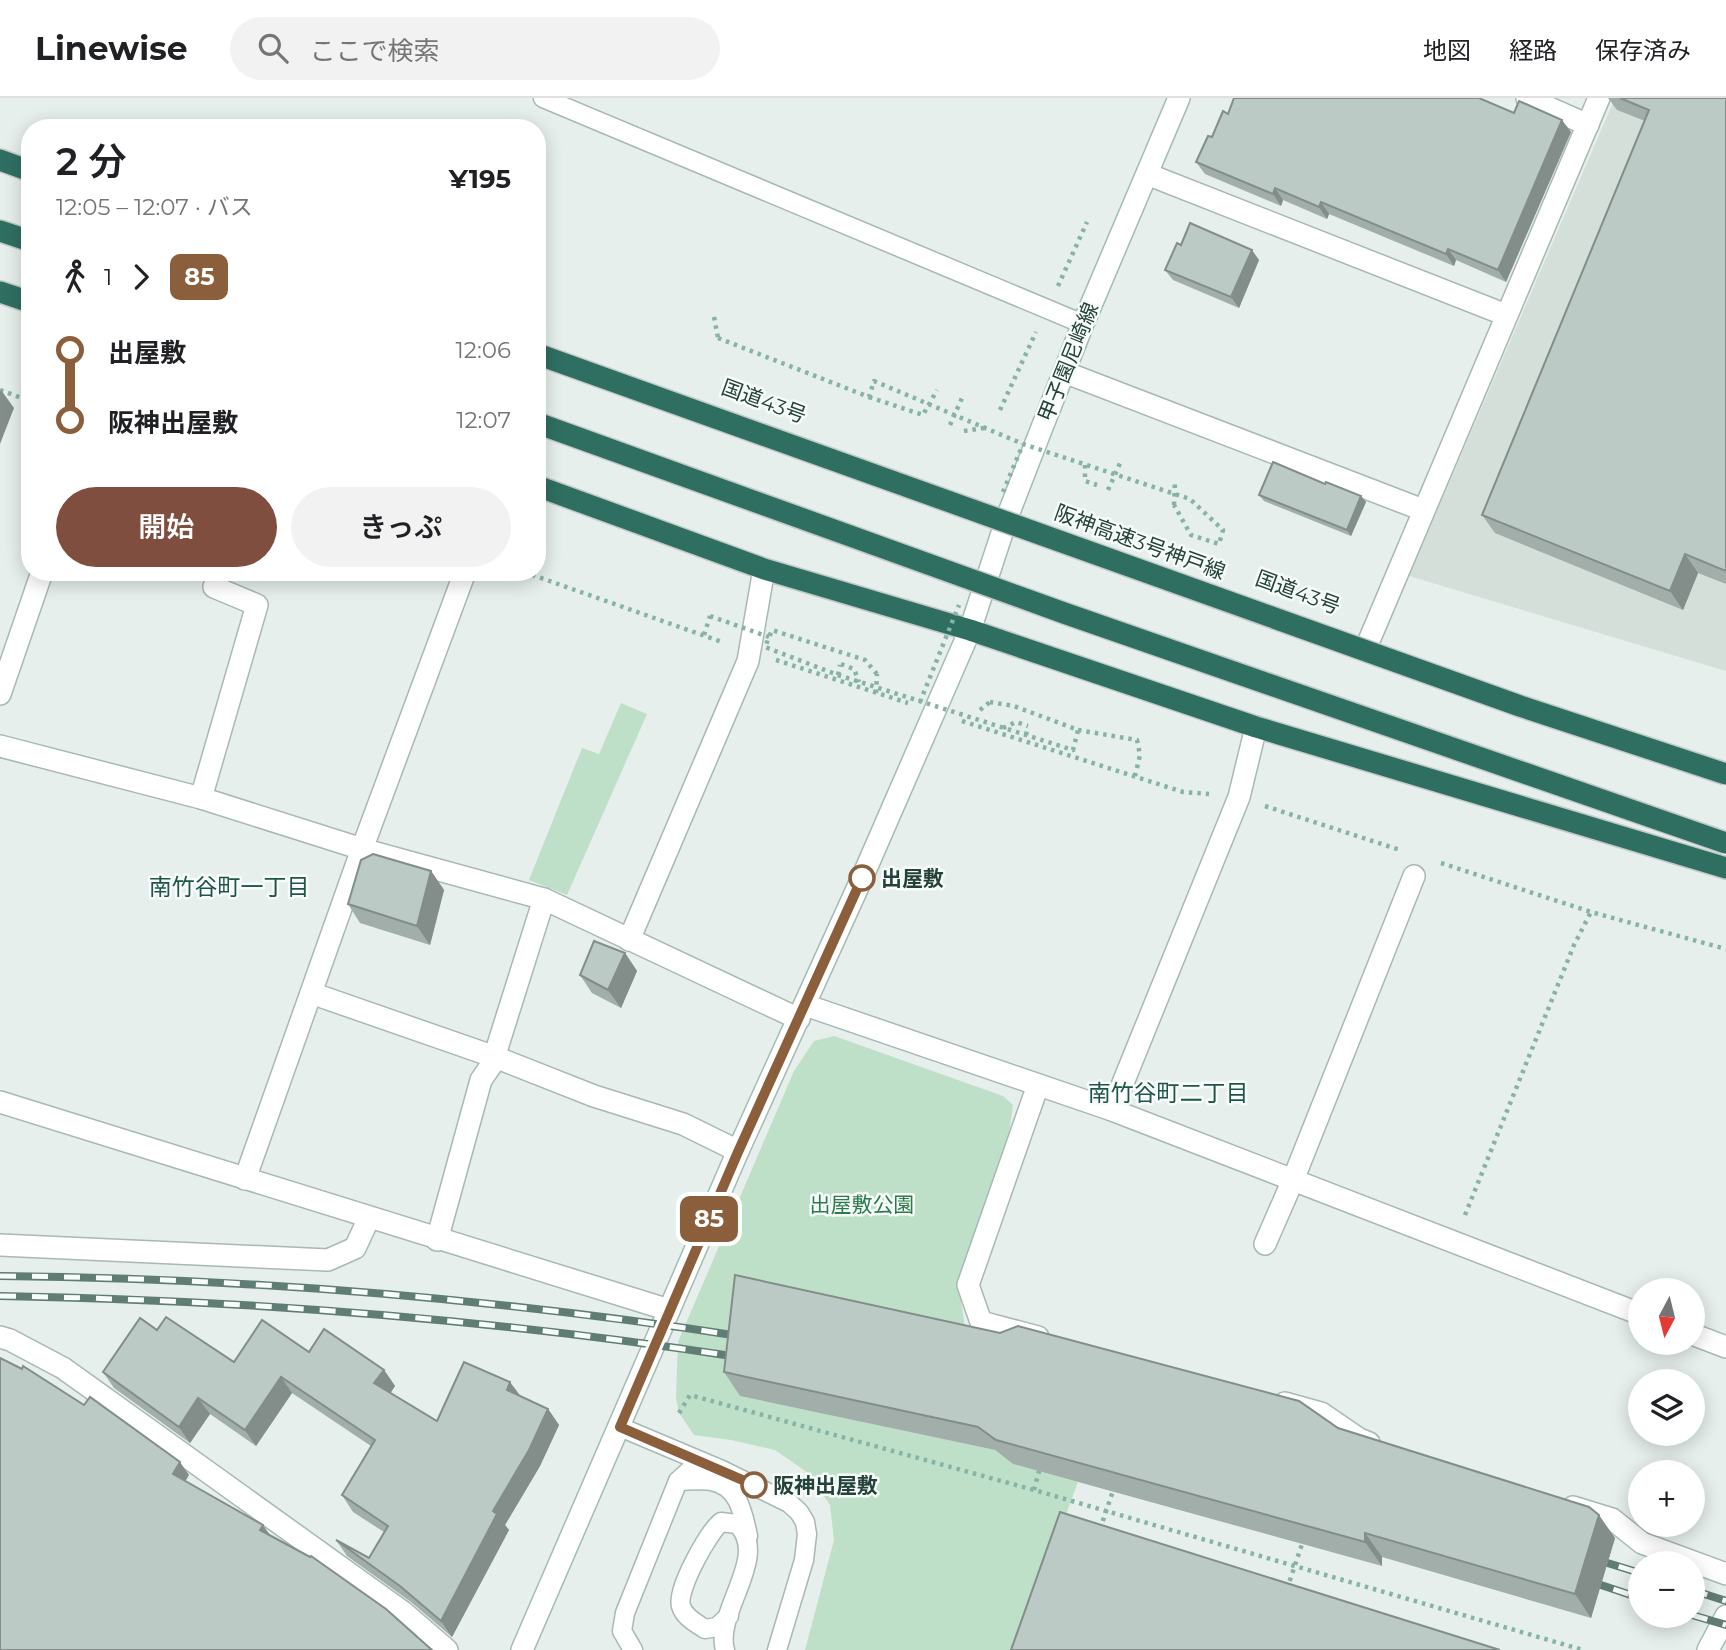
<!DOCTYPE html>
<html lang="ja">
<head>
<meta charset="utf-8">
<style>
  body { margin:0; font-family:Montserrat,"Noto Sans JP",sans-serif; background:#f2f2f2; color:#202124; height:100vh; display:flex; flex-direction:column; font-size:26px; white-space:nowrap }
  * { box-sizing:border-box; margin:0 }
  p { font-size:23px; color:#757577 }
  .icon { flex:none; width:38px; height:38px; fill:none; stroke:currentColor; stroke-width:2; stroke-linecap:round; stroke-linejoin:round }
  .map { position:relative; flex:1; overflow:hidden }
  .sheet { position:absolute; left:21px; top:21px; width:525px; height:462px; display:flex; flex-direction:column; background:#fff; border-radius:28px; box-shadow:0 4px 18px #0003 }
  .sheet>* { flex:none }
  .badge { padding:0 14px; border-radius:10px; font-size:24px; line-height:46px }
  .needle { width:46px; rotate:187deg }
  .buttons { position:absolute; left:1628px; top:1180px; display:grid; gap:14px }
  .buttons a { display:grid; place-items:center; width:77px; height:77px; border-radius:50%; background:#fff; box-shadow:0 4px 18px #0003; font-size:35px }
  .map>.badge { position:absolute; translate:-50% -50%; box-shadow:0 0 0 4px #fff }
  .legs { display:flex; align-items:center; gap:10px; height:77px; padding:0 35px; font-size:23px }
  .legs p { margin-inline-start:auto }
  .summary { display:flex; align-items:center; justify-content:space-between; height:119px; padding:0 35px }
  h1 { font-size:38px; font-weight:600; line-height:52px }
  .action { display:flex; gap:14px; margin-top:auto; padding:14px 35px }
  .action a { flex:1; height:80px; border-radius:42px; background:#7f4e3f; color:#fff; font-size:28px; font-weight:600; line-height:80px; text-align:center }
  .action a+a { background:#f2f2f2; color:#202124 }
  ul { padding:0 35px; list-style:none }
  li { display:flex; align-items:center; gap:24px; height:70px; font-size:26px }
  li i { display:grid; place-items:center; width:10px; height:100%; margin:0 9px; background:currentColor }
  li i::after { content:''; width:18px; height:18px; margin:-9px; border:5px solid; border-radius:50%; background:#fff }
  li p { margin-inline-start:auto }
  li:first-child i { background:linear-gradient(#0000 50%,currentColor 0) }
  li:last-child i { background:linear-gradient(currentColor 50%,#0000 0) }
  header { display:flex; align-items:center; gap:42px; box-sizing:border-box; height:98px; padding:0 35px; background:#fff; border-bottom:2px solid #e0e0e0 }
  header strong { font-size:33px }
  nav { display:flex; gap:38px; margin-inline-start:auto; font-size:24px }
  .search { width:490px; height:63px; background:#f2f2f2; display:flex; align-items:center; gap:18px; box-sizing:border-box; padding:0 24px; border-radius:38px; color:#757577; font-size:26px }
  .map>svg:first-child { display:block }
  .built { fill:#d4dfda }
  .green { fill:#bfe0c8 }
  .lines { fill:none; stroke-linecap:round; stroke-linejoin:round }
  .lane-casing { stroke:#a8b8b2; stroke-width:21 }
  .street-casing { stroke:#a8b8b2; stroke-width:24 }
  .secondary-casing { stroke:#a4bbb3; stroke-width:24 }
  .highway-casing { stroke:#c2cac8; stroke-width:24 }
  .path { stroke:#86b3a5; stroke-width:4.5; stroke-dasharray:3.5 5; stroke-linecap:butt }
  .lane { stroke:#fff; stroke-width:18 }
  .street { stroke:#fff; stroke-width:21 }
  .secondary { stroke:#fff; stroke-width:21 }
  .highway { stroke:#2f6f62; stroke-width:21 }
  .rail-casing { stroke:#5f7d75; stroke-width:8 }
  .rail { stroke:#f7fbf9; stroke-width:5; stroke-dasharray:16; stroke-linecap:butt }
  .highway-bridge-casing { stroke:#c2cac8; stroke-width:24; stroke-linecap:butt }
  .path-bridge { stroke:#86b3a5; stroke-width:4.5; stroke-dasharray:3.5 5; stroke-linecap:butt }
  .highway-bridge { stroke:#2f6f62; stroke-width:21 }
  .wall { fill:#a1aea9 }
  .shaded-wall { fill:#838d89 }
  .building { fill:#bbcac4; stroke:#838d89; stroke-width:2 }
  .line-1-casing { stroke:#fff; stroke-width:16 }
  .line-1 { stroke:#8b5e3c; stroke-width:10 }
  .stop-1-dot { fill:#fff; stroke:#8b5e3c; stroke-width:3.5 }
  .labels { text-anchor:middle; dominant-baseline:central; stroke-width:5; stroke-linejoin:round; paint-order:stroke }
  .street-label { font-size:21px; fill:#24423a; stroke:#f7fbf9 }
  .stop-label { font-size:21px; font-weight:bold; fill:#24423a; stroke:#f7fbf9; text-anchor:start }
  .park-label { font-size:21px; fill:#2d7a4b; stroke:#f7fbf9 }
  .neighbourhood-label { font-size:23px; fill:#1f5548; stroke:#f7fbf9 }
</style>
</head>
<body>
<header>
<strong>Linewise</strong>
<div class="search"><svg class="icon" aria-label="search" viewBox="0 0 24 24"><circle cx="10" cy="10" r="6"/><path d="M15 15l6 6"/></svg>ここで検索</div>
<nav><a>地図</a><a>経路</a><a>保存済み</a></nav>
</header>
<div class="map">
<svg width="1726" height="1552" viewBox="0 0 1726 1552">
  <rect width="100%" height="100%" fill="#e6efeb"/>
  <polygon class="built" points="1615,0 1726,0 1726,573 1409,478"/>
  <g class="green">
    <polygon points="621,605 647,616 567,797 529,782 582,650 599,656"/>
    <polygon points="834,938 1003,998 1013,1007 1009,1036 958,1182 968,1250 741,1298 995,1352 1013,1366 1078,1384 1016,1552 805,1552 834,1442 830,1407 808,1375 775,1352 731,1342 694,1337 679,1315 676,1300 678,1244 794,973 814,943"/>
  </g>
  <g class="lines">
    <defs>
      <g id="lane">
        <polyline points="543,0 1083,226"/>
        <polyline points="620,1329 722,1372 789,1405 799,1414 805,1424 807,1436 804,1462 777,1552"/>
        <path d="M678 1383C688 1383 701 1381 711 1383 739 1388 743 1415 748 1438"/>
        <polyline points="633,1552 622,1533 625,1515 678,1383 690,1372 712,1370"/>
        <path d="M725 1552C714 1514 771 1458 737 1426L721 1424C708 1435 676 1492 681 1508 684 1519 696 1525 705 1531L717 1529 729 1518"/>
      </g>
      <g id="street">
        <polyline points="1527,0 1588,27"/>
        <polyline points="1147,76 1506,217"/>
        <polyline points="1064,274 1423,412"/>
        <polyline points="1368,545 1599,0"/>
        <polyline points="0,596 42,474"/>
        <polyline points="0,648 201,700 362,751 544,801 799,921"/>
        <polyline points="201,700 257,507 214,489 220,474"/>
        <polyline points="629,842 748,563 764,471"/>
        <polyline points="311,895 495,959 594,998 683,1026 738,1053"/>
        <polyline points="805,907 1112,1012 1640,1216"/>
        <polyline points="0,1004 669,1212"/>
        <polyline points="1112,1012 1239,699 1256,629"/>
        <polyline points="245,1081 362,751 465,474"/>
        <polyline points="437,1142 481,982 492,966 544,801"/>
        <polyline points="1265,1146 1293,1082 1414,778"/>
        <polyline points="0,1147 328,1162 355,1150 369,1120"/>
        <polyline points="1692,1236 1726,1249"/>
        <polyline points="0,1239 10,1242 63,1270 403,1514 447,1552"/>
        <polyline points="1038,1239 981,1224 968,1187 1038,987"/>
        <polyline points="1285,1305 1321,1315 1359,1341 1369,1345"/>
        <polyline points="1573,1409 1612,1421 1642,1445 1726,1476"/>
      </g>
      <g id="secondary">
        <polyline points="522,1552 738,1053 862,780 970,532 1008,417 1041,332 1083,226 1179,0"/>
        <polyline points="1708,1552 1726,1518"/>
      </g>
      <g id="highway">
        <polyline points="0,62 30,73"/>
        <polyline points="0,133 30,143"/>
        <polyline points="0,194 30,204"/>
        <polyline points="537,388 764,471 970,532 1256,629 1726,770"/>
      </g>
    </defs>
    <use href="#lane" class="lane-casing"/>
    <use href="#street" class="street-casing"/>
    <use href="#secondary" class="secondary-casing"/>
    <use href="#highway" class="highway-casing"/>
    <g class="path">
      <polyline points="1058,188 1087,124"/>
      <polyline points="714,219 718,240"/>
      <polyline points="0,292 30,303"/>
      <polyline points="869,299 923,317 937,292"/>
      <polyline points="1000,312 1036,234"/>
      <polyline points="950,327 962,300"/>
      <polyline points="964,333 984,330"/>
      <polyline points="1085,367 1085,383 1097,387"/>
      <polyline points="1108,392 1121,363"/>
      <polyline points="1174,407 1175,384"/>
      <polyline points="524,474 722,544"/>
      <polyline points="704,537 710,518"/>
      <polyline points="776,562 908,605"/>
      <polyline points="841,566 854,571 859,584"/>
      <polyline points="838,577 840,567"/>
      <polyline points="876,595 877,576"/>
      <polyline points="980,612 990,604"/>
      <polyline points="962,623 1183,694 1209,696"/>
      <polyline points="1003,630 1016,624 1028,628"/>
      <polyline points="1078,632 1137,642 1140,657 1135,678"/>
      <polyline points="1026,637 1027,632"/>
      <polyline points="1265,708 1400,752"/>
      <polyline points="1441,765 1591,814 1726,851"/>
      <polyline points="1465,1117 1574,847 1591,814"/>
      <polyline points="679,1315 690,1297 1034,1392 1583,1552"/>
      <polyline points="1034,1392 1039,1373"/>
    </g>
    <use href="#lane" class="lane"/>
    <use href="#street" class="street"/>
    <use href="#secondary" class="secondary"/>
    <use href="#highway" class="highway"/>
    <defs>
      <g id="rail">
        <path d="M0 1178C250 1180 498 1201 746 1239"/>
        <path d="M0 1198C249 1202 499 1222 745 1260"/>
        <polyline points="1588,1459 1640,1475"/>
        <polyline points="1583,1481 1640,1500"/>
        <polyline points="1692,1492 1726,1503"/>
        <polyline points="1692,1517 1726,1527"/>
      </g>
    </defs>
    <use href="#rail" class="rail-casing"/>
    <use href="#rail" class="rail"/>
    <defs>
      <g id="highway-bridge">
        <polyline points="537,256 1520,608 1726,676"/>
        <polyline points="537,325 1064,515 1726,745"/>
      </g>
    </defs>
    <use href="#highway-bridge" class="highway-bridge-casing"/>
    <g class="path-bridge">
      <polyline points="718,240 869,299 874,283 1023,346 1190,401 1223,432 1219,446 1191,437 1174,407"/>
      <polyline points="1003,394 1023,346"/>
      <polyline points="710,518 769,539"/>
      <polyline points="877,576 865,562 772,532 765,549 838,577 1073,652 1078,632 1014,608 990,604"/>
      <polyline points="920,604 959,507"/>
      <polyline points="1100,1431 1113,1393"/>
      <polyline points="1287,1491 1302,1446"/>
    </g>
    <use href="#highway-bridge" class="highway-bridge"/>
  </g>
  <g class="wall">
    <polygon points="1608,0 1726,0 1726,486 1698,475 1683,512 1495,435 1482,417 1645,23 1617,12"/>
    <polygon points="1514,15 1571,34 1506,184 1456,162 1454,168 1329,116 1327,121 1283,102 1281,108 1205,76 1196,64 1212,39"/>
    <polygon points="1181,147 1259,162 1239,210 1173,182 1165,172"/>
    <polygon points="1325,386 1361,398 1366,404 1351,438 1264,403 1259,397"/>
    <polygon points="431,773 444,792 430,847 360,825 348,806"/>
    <polygon points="625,855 637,873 621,910 592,895 580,877"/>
    <polygon points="157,1232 234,1264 309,1254 384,1272 395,1288 390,1295 437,1323 519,1297 548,1311 559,1327 540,1368 505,1427 509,1432 452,1539 411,1504 347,1458 336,1442 369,1460 384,1434 353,1414 342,1397 371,1348 292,1295 256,1348 210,1316 190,1345 114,1290 103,1274"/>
    <polygon points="724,1274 1338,1330 1615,1440 1591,1520 1382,1459 1382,1468 1013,1366 995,1352 740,1298"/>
  </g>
  <g class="shaded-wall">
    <polygon points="1562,22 1571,34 1506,184 1498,172"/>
    <polygon points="1275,90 1283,102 1281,108 1273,96"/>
    <polygon points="1321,104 1329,116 1327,121 1319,109"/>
    <polygon points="1448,151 1456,162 1454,168 1446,156"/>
    <polygon points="1252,152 1259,162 1239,210 1231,199"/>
    <polygon points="1,292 14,310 0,346 0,294"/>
    <polygon points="1361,398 1366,404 1351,438 1347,432"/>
    <polygon points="1685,456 1698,475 1683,512 1670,493"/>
    <polygon points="431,773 444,792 430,847 417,828"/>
    <polygon points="625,855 637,873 621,910 608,892"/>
    <polygon points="384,1272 395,1288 386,1302 374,1285"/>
    <polygon points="281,1279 292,1295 256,1348 245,1332"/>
    <polygon points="510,1284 522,1300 507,1292"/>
    <polygon points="198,1300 210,1316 190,1345 179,1329"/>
    <polygon points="548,1311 559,1327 540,1368 505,1427 509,1432 452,1539 441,1523 493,1413"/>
    <polygon points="180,1364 189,1377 182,1389 173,1376"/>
    <polygon points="1599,1417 1615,1440 1591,1520 1575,1496"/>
    <polygon points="263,1427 272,1440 260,1432"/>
    <polygon points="1365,1435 1382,1459 1382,1468 1365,1444"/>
  </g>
  <g class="building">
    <polygon points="1234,0 1479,0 1514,15 1519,3 1562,22 1498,172 1448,151 1446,156 1321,104 1319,109 1275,90 1273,96 1196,64 1208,38 1212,39 1223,13 1228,16"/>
    <polygon points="1620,0 1726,0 1726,473 1685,456 1670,493 1482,417 1649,12"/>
    <polygon points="1190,125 1252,152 1231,199 1165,172 1177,145 1181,147"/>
    <polygon points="1273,364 1325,386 1326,384 1361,398 1347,432 1259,397"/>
    <polygon points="373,756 431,773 417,828 348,806 361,762"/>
    <polygon points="594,843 625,855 608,892 580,877"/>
    <polygon points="735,1177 1000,1235 1018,1228 1299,1303 1338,1330 1589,1409 1599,1417 1575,1496 1365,1435 1365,1444 996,1342 978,1329 724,1274"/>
    <polygon points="166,1219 234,1264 262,1222 309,1254 324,1231 384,1272 374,1285 437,1323 464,1264 510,1284 507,1292 548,1311 529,1352 493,1413 497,1416 441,1523 400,1488 336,1442 369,1460 388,1428 342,1397 375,1342 281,1279 245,1332 198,1300 179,1329 103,1274 140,1220 157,1232"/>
    <polygon points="0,1260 22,1271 23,1268 84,1307 90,1299 180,1364 173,1376 263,1427 260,1432 310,1459 311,1458 386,1511 432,1552 0,1552"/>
    <polygon points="1060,1414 1500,1552 1011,1552"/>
  </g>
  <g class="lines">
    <defs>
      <polyline id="line-1" points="754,1387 620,1329 738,1054 862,780"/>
    </defs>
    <use href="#line-1" class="line-1-casing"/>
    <use href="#line-1" class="line-1"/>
  </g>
  <g class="stop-1-dot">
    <circle cx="862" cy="780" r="12"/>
    <circle cx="754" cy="1387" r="12"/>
  </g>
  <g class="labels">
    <g class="street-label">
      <text transform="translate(1068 264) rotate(-68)">甲子園尼崎線</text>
      <text transform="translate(764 303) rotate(20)">国道43号</text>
      <text transform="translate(1140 444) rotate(20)">阪神高速3号神戸線</text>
      <text transform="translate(1298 494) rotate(20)">国道43号</text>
    </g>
    <g class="stop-label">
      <text x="881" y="780">出屋敷</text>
      <text x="773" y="1387">阪神出屋敷</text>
    </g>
    <g class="park-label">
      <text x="862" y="1106">出屋敷公園</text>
    </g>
    <g class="neighbourhood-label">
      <text x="229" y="789">南竹谷町一丁目</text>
      <text x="1168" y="995">南竹谷町二丁目</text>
    </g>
  </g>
</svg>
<div class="buttons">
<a><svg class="needle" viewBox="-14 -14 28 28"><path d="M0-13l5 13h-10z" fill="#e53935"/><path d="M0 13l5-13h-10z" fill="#757577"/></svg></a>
<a><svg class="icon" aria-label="layers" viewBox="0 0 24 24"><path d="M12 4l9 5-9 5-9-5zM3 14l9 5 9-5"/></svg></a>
<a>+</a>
<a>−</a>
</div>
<b class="badge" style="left:709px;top:1121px;background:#8b5e3c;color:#fff">85</b>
<section class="sheet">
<div class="summary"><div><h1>2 分</h1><p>12:05 – 12:07 · バス</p></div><b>¥195</b></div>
<div class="legs"><svg class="icon" aria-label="walk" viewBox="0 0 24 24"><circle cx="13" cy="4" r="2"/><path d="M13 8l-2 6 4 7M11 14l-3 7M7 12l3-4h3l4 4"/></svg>1<svg class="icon" aria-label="forward" viewBox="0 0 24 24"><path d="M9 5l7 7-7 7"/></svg><b class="badge" style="background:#8b5e3c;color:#fff">85</b></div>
<ul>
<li><i style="color:#8b5e3c"></i><b>出屋敷</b><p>12:06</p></li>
<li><i style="color:#8b5e3c"></i><b>阪神出屋敷</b><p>12:07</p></li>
</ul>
<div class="action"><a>開始</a><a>きっぷ</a></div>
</section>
</div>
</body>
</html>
